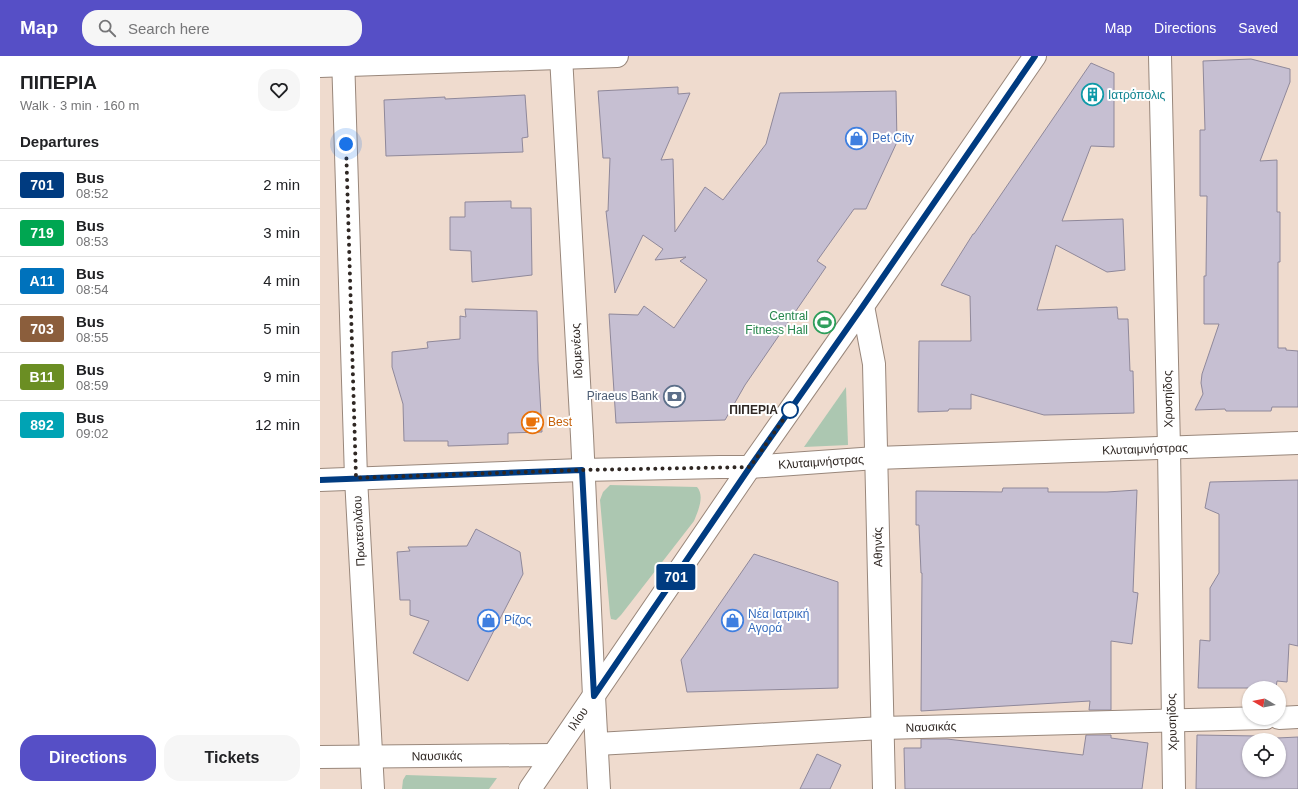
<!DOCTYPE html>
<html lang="en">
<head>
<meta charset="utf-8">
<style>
  body { margin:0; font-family:Arial,sans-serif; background:#f6f6f6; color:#202124; height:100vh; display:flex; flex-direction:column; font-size:15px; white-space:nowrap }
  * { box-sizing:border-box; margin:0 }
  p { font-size:13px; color:#757577 }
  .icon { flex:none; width:22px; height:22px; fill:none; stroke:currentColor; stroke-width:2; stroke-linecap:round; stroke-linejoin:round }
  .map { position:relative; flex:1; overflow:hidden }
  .side { display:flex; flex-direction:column; background:#fff; width:320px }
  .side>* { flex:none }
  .badge { padding:0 8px; border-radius:3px; font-size:14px; line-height:26px }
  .needle { width:26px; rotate:279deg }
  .controls { position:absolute; left:922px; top:625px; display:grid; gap:8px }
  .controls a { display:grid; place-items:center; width:44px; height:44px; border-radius:50%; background:#fff; box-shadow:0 1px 3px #0004; font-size:20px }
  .you { position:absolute; width:20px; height:20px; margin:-10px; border:3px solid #fff; border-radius:50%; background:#1a73e8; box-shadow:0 0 0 6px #1a73e833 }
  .map>.badge { position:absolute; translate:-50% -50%; box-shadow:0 0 0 2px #fff }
  h2 { padding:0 20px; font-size:15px; line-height:36px }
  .round { display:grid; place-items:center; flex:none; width:42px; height:42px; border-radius:16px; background:#f6f6f6 }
  .summary { display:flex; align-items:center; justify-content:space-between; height:68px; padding:0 20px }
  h1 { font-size:19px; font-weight:600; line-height:30px }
  .primary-button { display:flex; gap:8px; margin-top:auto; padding:8px 20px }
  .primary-button a { flex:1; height:46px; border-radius:16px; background:#564fc6; color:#fff; font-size:16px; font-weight:600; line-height:46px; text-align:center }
  .primary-button a+a { background:#f6f6f6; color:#202124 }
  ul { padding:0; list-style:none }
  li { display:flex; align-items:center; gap:12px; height:48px; padding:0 20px; border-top:1px solid #e0e0e0 }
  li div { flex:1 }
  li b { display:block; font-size:15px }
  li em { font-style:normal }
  li .badge { min-width:44px; font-weight:700; text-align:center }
  header { display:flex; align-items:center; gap:24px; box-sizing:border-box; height:56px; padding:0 20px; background:#564fc6; color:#fff }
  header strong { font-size:19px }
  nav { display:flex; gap:22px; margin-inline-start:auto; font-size:14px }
  .search { width:280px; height:36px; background:#f6f6f6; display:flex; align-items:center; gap:10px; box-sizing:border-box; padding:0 14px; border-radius:16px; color:#757577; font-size:15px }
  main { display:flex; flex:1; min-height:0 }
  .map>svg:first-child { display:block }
  .green { fill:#acc7b1 }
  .building { fill:#c6bfd2; stroke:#8f889a; fill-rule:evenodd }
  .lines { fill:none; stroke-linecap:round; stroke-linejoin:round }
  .minor-casing { stroke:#99877b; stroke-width:24 }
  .secondary-casing { stroke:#99877b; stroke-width:24 }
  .minor { stroke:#fff; stroke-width:22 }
  .secondary { stroke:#fff; stroke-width:22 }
  .line-casing { stroke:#fff; stroke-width:9 }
  .line { stroke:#003b80; stroke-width:6 }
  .walk { stroke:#2f2723; stroke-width:4; stroke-dasharray:0 7.2 }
  .stop-dot { fill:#fff; stroke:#003b80; stroke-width:2 }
  .labels { text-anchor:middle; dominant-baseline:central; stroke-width:4; stroke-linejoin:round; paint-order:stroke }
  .culture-label { font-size:12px; fill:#0d838f; stroke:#fff; text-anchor:start }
  .shop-label { font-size:12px; fill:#366cbe; stroke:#fff; text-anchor:start }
  .leisure-label { font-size:12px; fill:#27864d; stroke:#fff; text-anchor:end }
  .street-label { font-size:12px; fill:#2f2723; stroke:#fff }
  .service-label { font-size:12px; fill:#4e5e75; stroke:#fff; text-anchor:end }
  .stop-label { font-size:12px; font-weight:bold; fill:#2f2723; stroke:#fff; text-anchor:end }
  .food-label { font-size:12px; fill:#c56008; stroke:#fff; text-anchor:start }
</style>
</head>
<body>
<header>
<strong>Map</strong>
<div class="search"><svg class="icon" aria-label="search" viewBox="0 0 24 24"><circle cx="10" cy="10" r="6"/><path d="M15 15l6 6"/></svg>Search here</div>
<nav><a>Map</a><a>Directions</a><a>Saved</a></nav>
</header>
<main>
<section class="side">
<div class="summary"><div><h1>ΠΙΠΕΡΙΑ</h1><p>Walk · 3 min · 160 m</p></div><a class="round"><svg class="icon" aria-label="heart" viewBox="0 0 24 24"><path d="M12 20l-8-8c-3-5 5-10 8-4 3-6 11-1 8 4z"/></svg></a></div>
<h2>Departures</h2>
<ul>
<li><span class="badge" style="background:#003b80;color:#fff">701</span><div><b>Bus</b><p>08:52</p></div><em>2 min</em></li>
<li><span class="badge" style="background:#00a651;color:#fff">719</span><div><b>Bus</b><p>08:53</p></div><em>3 min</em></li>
<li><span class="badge" style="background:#0072bc;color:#fff">Α11</span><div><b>Bus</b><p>08:54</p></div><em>4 min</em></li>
<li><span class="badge" style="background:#8b5e3c;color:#fff">703</span><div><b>Bus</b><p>08:55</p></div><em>5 min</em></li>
<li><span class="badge" style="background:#6b8e23;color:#fff">Β11</span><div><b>Bus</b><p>08:59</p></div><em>9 min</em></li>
<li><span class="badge" style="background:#00a3b4;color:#fff">892</span><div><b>Bus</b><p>09:02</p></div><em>12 min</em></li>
</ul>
<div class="primary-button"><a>Directions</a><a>Tickets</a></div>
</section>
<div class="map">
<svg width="978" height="733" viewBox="0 0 978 733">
  <rect width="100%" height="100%" fill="#efdbce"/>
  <g class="green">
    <polygon points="526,331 528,389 484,391"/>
    <path d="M290 429 377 431C385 440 378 455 374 465L301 559 296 564 291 563 290 558 280 444 283 436Z"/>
    <polygon points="86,719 177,722 169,733 82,733 83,724"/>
  </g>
  <g class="building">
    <polygon points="931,3 970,13 970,26 940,105 957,104 957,156 960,156 960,206 958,206 958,292 966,292 966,294 978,295 978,351 952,351 951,355 906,355 905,353 875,354 883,338 881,327 882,318 899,268 884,268 884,220 886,220 887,140 880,140 880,74 885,74 883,5"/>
    <polygon points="771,7 794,17 794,91 771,90 742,165 803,163 805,214 787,216 736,189 717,254 797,251 798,263 808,263 810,315 813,315 814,357 724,359 651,338 651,353 629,353 628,355 598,356 599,285 651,285 650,240 621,229 653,178 654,178"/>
    <polygon points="358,31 358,38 370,37 341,104 353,103 355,176 385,131 403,144 446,88 460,37 576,35 577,86 546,153 534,153 497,205 506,211 425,329 405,364 296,367 289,258 318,259 324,250 354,272 387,224 360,205 366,201 335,204 343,193 323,179 295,237 286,155 288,155 290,102 283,102 278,35"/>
    <polygon points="205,39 208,81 202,82 203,96 66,100 64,44 125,41 125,43"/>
    <polygon points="191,145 191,152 211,152 212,219 152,226 151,195 130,194 130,161 145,161 145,146"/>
    <polygon points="145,253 217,255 218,305 222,376 188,377 188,388 128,390 128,385 84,385 83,348 72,311 72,296 108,292 107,286 140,283 140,260 146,261"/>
    <polygon points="978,424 978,590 969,588 967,626 957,625 956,632 878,632 880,584 890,585 890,532 899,517 899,458 885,452 890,426"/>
    <polygon points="683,432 728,432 728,436 787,436 817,434 813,536 818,537 812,588 791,585 791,654 769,654 770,645 601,655 602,517 601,517 599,469 596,469 596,435 682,436"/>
    <polygon points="156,473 200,496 203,518 148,625 93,597 109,565 90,559 90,544 80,544 77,496 90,495 88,491 147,490"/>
    <polygon points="434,498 518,526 518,632 367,636 361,604"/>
    <polygon points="766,679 791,679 791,682 828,687 822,733 585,733 584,692 601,692 601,683 627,683 763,699"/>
    <path d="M877 679 937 680V683L978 681V733H876ZM929 684H959V714H929Z"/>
    <polygon points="497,698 521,709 510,733 480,733"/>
  </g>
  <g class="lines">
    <defs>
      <g id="minor">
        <polyline points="23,0 36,422 53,733"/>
        <polyline points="241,0 262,380 274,640"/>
        <polyline points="840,0 849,392 854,733"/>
        <polyline points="0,10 297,0"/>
        <polyline points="543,250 554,308 564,733"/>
        <polyline points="0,424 262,414 399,411 430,411 556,402 978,387"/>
        <polyline points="959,662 978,661"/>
        <polyline points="277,688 562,672 946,662"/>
        <polyline points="0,701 233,699"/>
      </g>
      <g id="secondary">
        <polyline points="274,640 279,733"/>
        <polyline points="210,733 430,411 543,250 715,0"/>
      </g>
    </defs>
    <use href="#minor" class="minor-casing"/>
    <use href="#secondary" class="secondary-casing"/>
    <use href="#minor" class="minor"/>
    <use href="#secondary" class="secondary"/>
  </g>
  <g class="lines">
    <defs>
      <polyline id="line" points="0,424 262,414 274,640 430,411 543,250 715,0"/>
    </defs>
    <use href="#line" class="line-casing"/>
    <use href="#line" class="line"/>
    <polyline class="walk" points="26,88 36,422 262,414 430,411 470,354"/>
  </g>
  <defs>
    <symbol id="building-ring" viewBox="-11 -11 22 22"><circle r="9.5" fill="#fff" stroke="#0f9aa8" stroke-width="1.5"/><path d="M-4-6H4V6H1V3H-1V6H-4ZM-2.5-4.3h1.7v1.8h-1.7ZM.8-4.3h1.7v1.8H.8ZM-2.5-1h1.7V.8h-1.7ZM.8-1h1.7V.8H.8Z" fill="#0f9aa8"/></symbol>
    <symbol id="shop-ring" viewBox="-11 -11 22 22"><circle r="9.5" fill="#fff" stroke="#3f7fe0" stroke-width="1.5"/><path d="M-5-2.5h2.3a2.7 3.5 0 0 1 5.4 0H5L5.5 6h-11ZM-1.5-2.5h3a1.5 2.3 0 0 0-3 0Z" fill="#3f7fe0"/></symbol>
    <symbol id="stadium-ring" viewBox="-11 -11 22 22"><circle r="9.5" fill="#fff" stroke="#2e9e5b" stroke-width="1.5"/><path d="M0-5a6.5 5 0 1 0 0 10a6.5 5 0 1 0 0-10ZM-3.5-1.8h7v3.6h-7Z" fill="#2e9e5b"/></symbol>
    <symbol id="bank-ring" viewBox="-11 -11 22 22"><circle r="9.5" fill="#fff" stroke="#5c6f8a" stroke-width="1.5"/><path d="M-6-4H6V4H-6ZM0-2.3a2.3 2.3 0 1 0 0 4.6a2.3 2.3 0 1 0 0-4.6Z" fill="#5c6f8a"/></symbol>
    <symbol id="cafe-ring" viewBox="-11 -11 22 22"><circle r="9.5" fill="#fff" stroke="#e8710a" stroke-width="1.5"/><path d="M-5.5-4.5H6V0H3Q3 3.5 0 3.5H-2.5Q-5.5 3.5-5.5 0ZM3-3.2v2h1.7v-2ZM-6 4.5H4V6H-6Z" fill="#e8710a"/></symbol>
  </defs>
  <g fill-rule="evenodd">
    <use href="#building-ring" x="760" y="26" width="25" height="25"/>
    <use href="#shop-ring" x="524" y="70" width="25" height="25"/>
    <use href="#stadium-ring" x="492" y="254" width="25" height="25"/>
    <use href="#bank-ring" x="342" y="328" width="25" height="25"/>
    <use href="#cafe-ring" x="200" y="354" width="25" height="25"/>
    <use href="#shop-ring" x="156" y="552" width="25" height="25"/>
    <use href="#shop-ring" x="400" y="552" width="25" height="25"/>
  </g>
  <circle class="stop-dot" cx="470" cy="354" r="8"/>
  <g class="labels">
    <g class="culture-label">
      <text x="788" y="39">Ιατρόπολις</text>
    </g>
    <g class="shop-label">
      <text x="552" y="82">Pet City</text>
      <text x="428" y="558">Νέα Ιατρική<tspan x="428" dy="14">Αγορά</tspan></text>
      <text x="184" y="564">Ρίζος</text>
    </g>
    <g class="leisure-label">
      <text x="488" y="260">Central<tspan x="488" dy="14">Fitness Hall</tspan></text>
    </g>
    <g class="street-label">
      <text transform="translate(257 295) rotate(-93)">Ιδομενέως</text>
      <text transform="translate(848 343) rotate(-91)">Χρυσηίδος</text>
      <text transform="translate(825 393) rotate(-2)">Κλυταιμνήστρας</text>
      <text transform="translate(501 406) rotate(-4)">Κλυταιμνήστρας</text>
      <text transform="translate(39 475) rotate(-93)">Πρωτεσιλάου</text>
      <text transform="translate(558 491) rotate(-91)">Αθηνάς</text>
      <text transform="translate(258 663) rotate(-55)">Ιλίου</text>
      <text transform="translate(852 666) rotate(-92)">Χρυσηίδος</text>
      <text transform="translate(611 671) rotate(-2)">Ναυσικάς</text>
      <text transform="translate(117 700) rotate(-1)">Ναυσικάς</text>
    </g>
    <g class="service-label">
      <text x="338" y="340">Piraeus Bank</text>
    </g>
    <g class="stop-label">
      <text x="458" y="354">ΠΙΠΕΡΙΑ</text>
    </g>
    <g class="food-label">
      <text x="228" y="366">Best</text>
    </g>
  </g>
</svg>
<div class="controls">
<a><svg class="needle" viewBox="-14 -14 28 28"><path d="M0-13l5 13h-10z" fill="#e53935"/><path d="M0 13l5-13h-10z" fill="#757577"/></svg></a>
<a><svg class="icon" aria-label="locate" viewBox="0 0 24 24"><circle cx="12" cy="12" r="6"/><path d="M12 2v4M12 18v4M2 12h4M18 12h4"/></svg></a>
</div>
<div class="you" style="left:26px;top:88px"></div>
<b class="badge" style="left:356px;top:521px;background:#003b80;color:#fff">701</b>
</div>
</main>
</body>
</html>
